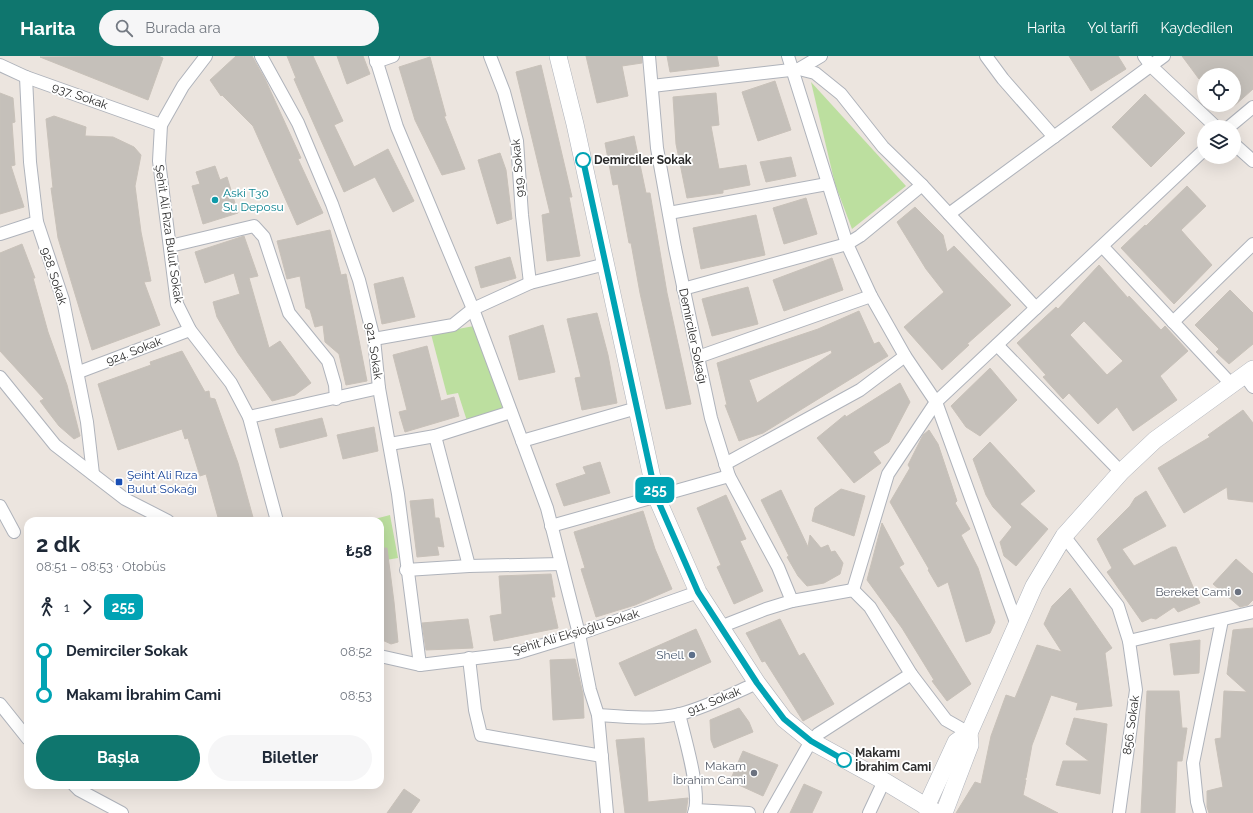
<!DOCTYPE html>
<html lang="tr">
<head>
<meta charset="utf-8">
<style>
  body { margin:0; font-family:Raleway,sans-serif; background:#f6f6f7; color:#1f2937; height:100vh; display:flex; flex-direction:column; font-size:15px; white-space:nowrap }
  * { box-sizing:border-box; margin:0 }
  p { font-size:13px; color:#747a83 }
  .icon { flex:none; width:22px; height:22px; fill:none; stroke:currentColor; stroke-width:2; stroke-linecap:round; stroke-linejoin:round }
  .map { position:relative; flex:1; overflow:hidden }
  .details { position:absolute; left:24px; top:461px; width:360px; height:272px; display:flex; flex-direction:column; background:#fff; border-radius:12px; box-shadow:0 4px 16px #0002 }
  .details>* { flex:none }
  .badge { padding:0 8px; border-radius:6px; font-size:14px; line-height:26px }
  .buttons { position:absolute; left:1197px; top:12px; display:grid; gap:8px }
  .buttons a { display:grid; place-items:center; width:44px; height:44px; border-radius:50%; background:#fff; box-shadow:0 4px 16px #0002; font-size:20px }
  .map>.badge { position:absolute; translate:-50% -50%; box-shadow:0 0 0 2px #fff }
  .legs { display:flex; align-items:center; gap:6px; height:44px; padding:0 12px; font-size:13px }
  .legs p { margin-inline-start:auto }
  .headline { display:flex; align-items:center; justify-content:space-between; height:68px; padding:0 12px }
  h1 { font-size:22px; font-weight:700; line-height:30px }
  .action { display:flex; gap:8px; margin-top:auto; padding:8px 12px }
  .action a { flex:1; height:46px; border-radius:24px; background:#0f766e; color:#fff; font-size:16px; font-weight:700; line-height:46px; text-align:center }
  .action a+a { background:#f6f6f7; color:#1f2937 }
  ul { padding:0 12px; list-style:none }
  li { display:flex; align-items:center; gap:14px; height:44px; font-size:15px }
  li i { display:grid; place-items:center; width:6px; height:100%; margin:0 5px; background:currentColor }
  li i::after { content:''; width:10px; height:10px; margin:-5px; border:3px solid; border-radius:50%; background:#fff }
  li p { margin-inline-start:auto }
  li:first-child i { background:linear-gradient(#0000 50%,currentColor 0) }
  li:last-child i { background:linear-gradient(currentColor 50%,#0000 0) }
  header { display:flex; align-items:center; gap:24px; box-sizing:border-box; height:56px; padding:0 20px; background:#0f766e; color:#fff }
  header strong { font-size:19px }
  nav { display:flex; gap:22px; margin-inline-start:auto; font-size:14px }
  .search { width:280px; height:36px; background:#f6f6f7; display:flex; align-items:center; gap:10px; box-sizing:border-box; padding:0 14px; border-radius:22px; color:#747a83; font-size:15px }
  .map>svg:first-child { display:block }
  .green { fill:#bcdf9f }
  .building { fill:#c5c0ba; stroke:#c8c1b9; fill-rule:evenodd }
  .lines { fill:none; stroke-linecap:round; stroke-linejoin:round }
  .street-casing { stroke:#afb3bb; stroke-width:14 }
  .secondary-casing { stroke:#afb3bb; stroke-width:18 }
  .street { stroke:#fff; stroke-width:12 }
  .secondary { stroke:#fff; stroke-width:17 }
  .line-1-casing { stroke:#fff; stroke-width:9 }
  .line-1 { stroke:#00a3b4; stroke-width:6 }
  .stop-1-dot { fill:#fff; stroke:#00a3b4; stroke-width:2 }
  .culture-dot { fill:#0f9aa8; stroke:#fff; stroke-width:1.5 }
  .transit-dot { fill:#1a4fb4; stroke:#fff; stroke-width:1.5 }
  .worship-dot { fill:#6b7280; stroke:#fff; stroke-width:1.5 }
  .service-dot { fill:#5c6f8a; stroke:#fff; stroke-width:1.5 }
  .labels { text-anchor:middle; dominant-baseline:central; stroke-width:3.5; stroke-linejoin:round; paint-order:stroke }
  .street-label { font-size:12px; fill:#2c2c2c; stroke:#fff }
  .stop-label { font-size:12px; font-weight:bold; fill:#2c2c2c; stroke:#fff; text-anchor:start }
  .culture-label { font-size:12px; fill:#0d838f; stroke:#fff; text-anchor:start }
  .transit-label { font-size:12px; fill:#164399; stroke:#fff; text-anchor:start }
  .worship-label { font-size:12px; fill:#5b616d; stroke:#fff; text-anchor:end }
  .service-label { font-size:12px; fill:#4e5e75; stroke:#fff; text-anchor:end }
</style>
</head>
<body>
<header>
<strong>Harita</strong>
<div class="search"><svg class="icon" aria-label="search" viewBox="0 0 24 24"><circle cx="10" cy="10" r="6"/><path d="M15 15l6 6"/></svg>Burada ara</div>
<nav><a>Harita</a><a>Yol tarifi</a><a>Kaydedilen</a></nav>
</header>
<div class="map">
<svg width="1253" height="757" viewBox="0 0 1253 757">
  <rect width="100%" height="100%" fill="#ece5df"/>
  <g class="green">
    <polygon points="811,26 906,130 852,173 835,128"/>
    <polygon points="474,270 506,353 467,365 458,337 447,339 431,278"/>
    <polygon points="390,459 398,502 380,505 380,465 367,465"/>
  </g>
  <g class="building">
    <polygon points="158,0 163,2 148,44 40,1"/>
    <polygon points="236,0 252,0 265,23 301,102 298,103 323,157 297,169 253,70 222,39 221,40 210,24"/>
    <polygon points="287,0 313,0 343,65 334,69 354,111 388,93 414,145 393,156 375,121 344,136 294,23 296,22"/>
    <polygon points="337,0 363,0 370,18 347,28"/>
    <polygon points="586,0 642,0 642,7 622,10 628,40 597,47"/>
    <polygon points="667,0 717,0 719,10 670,16"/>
    <polygon points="1069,0 1118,0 1126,13 1091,35"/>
    <polygon points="1182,0 1253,0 1253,33 1234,50 1234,19 1204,19 1199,23"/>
    <polygon points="430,1 446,60 444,60 465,113 442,119 415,64 399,11"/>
    <polygon points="541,9 572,141 569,141 580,200 547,205 542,159 550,157 516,16"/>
    <polygon points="775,25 791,74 758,85 742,36"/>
    <polygon points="0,37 13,42 15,66 12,67 15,109 11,110 24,151 0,158"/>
    <polygon points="716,37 719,69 711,70 719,113 746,109 750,129 723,134 723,137 687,142 676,88 673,41"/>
    <polygon points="1145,38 1185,77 1151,111 1112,71"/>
    <polygon points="54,60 86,71 85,80 113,81 134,91 141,99 135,130 141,176 151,225 144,226 160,269 92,294 58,182 51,132 53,132 46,63"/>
    <polygon points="634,80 646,137 650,137 667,237 691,348 666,353 640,237 631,187 629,187 618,128 613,129 605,87"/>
    <polygon points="500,97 506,114 512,163 497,168 478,104"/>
    <polygon points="791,101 796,120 766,126 760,106"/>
    <polygon points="215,110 220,124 227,121 238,157 203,168 192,130 200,128 196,116"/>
    <polygon points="1187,130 1206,150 1181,174 1212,209 1174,248 1121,192 1145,169 1146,170"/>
    <polygon points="806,142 817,178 784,188 773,152"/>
    <polygon points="915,151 943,179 947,196 954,190 1011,249 967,288 969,289 942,314 904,271 944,236 926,213 897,166"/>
    <polygon points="756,159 765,199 701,213 693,172"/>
    <polygon points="330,174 341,219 346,218 367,325 346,329 339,298 325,286 323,269 315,271 310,254 306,252 300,220 287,223 277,185"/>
    <polygon points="244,180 258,220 249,222 269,292 280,285 311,327 295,339 272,345 238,297 217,261 213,246 240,238 234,217 205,227 195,196"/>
    <polygon points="22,188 35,222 33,222 48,276 67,329 80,380 74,383 59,370 49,357 40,345 44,343 0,295 0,197"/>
    <polygon points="510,201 516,222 481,232 475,211"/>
    <polygon points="832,202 843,234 784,255 773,224"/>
    <path d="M1099 209 1128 242 1129 240 1161 274 1165 270 1188 295 1160 320 1177 344 1133 375 1117 351 1098 368 1069 337 1063 343 1043 321 1046 319 1017 287 1056 251 1058 253ZM1084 265 1123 305 1107 319 1070 279Z"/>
    <polygon points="403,221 415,261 382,268 374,228"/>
    <polygon points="748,231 758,268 712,280 702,243"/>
    <polygon points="1230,234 1253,257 1253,288 1229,308 1216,296 1219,293 1195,269"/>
    <path d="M859 255 874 288 879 286 888 300 763 377 739 385 725 349H727L717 307 818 273ZM831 294 832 297 757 347 749 324Z"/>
    <polygon points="597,257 608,299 617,347 582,354 575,322 581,321 567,263"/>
    <polygon points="543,269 555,316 519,324 509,280"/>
    <polygon points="427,290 441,345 454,341 459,360 405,376 399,356 407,354 393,299"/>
    <polygon points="182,295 205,336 209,335 210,342 215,343 238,407 254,465 219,465 206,418 200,420 188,382 185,383 182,373 118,394 98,328 151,309 150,306"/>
    <polygon points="990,312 1017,344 980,380 966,371 951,350"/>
    <polygon points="900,327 910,346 889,386 873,396 881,407 854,427 817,382 845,359 846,361"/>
    <polygon points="1243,354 1253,367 1253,446 1228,443 1227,431 1184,457 1158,412 1210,381 1208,379"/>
    <polygon points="322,362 327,380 280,392 275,373"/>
    <polygon points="374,371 378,395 343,403 337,379"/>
    <polygon points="929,374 938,388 957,445 955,447 970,473 961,479 978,512 995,566 990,577 966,586 948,526 938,531 928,514 929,513 890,446 910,412 908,409 923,379"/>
    <polygon points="990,386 1035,435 1020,448 1048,473 1016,510 1004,500 1000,486 1012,471 993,451 986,439 973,403"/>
    <polygon points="600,406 610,437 564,450 556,428 586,418 583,411"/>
    <polygon points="841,433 865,440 854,480 812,465 815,452"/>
    <polygon points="781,434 808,491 810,479 821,492 828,489 831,496 835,495 843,507 840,518 824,527 807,530 798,520 787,501 789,500 761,444"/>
    <polygon points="1146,435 1166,470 1122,493 1134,510 1172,491 1176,491 1200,547 1178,556 1174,551 1156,563 1151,562 1142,566 1107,516 1112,512 1097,483 1130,450 1135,442"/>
    <polygon points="726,439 746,483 740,485 763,535 734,548 717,511 721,509 697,452"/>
    <polygon points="433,443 435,462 439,462 444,491 437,490 439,499 417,501 410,445"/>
    <polygon points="643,455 655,493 672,533 635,549 596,561 581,513 585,512 574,476"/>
    <polygon points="882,467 904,508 899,511 971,628 947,645 932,625 934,624 902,572 867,524"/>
    <polygon points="380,492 387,492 394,546 398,586 391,588 380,583"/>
    <polygon points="1236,503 1253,518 1253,544 1248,549 1240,551 1213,528"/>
    <polygon points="551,518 555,541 551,541 558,572 494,585 490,560 502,558 499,520"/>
    <polygon points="1070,532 1112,592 1105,597 1112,650 1076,654 1078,647 1051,639 1032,689 1026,722 1024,723 1026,724 1023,739 1058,757 956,757 975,726 981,728 991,680 1006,639 1015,642 1037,589 1062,596 1044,568 1052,550"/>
    <polygon points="468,563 473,592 426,594 422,567"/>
    <polygon points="780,563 799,600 804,597 834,648 803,665 765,605 762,606 746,577"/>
    <polygon points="1253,572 1253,757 1209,757 1207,751 1207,735 1223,731 1215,683 1221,682 1224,635 1247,636 1227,618 1233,574"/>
    <polygon points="696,573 711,606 635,640 619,607"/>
    <polygon points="1200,584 1199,617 1174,619 1170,588"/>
    <polygon points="575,603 583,638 584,662 553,664 550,604"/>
    <polygon points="1147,635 1179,635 1182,672 1187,672 1182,705 1177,705 1175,757 1141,757"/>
    <polygon points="739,652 749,666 753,676 714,692 711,684 710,664"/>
    <polygon points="1074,662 1107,668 1100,738 1056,729 1063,705 1089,705 1066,688"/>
    <polygon points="644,682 648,746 688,742 686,757 625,757 616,684"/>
    <polygon points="743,695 778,709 763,740 730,725"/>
    <polygon points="804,728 822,736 812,757 790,757"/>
    <polygon points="404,733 420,744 411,757 387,757"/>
  </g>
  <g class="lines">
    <defs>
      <g id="street">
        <polyline points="206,0 183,30 161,69 159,105 177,248 190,274 231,327 249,361 277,465"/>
        <polyline points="261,0 298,67 332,148 359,224 374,283 379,332 398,438 420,609"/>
        <polyline points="375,0 397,71 473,253 547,452 579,578 590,634 598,659 607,757"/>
        <polyline points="490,0 504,36 517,85 522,159 530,227"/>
        <polyline points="649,0 657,92 675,192 711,362 729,420 778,511 792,545"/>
        <polyline points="788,0 847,188 871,240 905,300 936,346 1017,569"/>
        <polyline points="986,0 1003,23 1054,81"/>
        <polyline points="1144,0 1151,10 1216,71"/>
        <polyline points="376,6 393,0"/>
        <polyline points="0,9 26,21 161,69"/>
        <polyline points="799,13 815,17 841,38 883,91 922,129 1036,252"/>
        <polyline points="26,21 30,106 37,166 63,244 87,366 93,418"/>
        <polyline points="652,30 799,13 821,0"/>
        <polyline points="1229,71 1253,51"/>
        <polyline points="1234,88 1253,105"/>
        <polyline points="669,157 827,128"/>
        <polyline points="949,158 1164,0"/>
        <polyline points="0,178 37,166"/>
        <polyline points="170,190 254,170 264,181 289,257 328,305 335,329 336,343"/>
        <polyline points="1103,191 1232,329"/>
        <polyline points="683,233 847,188 860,180 922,129"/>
        <polyline points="1173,266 1253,188"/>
        <polyline points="374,283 453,269 473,253 530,227 606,208"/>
        <polyline points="997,289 1121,416"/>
        <polyline points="698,301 871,240"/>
        <polyline points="79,316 190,274"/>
        <polyline points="1245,320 1253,331"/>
        <polyline points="0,321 55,389 125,443 168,465"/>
        <polyline points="249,361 379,332"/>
        <polyline points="435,380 469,510"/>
        <polyline points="522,385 637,352"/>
        <polyline points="390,388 435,380 511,356"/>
        <polyline points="725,408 860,334 905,300"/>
        <polyline points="0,450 14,476"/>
        <polyline points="551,470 729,420"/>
        <polyline points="1064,480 1118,550 1129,585 1136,634 1119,757"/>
        <polyline points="406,514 469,510 561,508"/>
        <polyline points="853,534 888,418 936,346 1204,94"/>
        <polyline points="720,571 766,553 792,545 853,534 870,551 911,618 946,664 969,677"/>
        <polyline points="1129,585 1253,556"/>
        <polyline points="380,600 420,609 517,597 579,578 698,536"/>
        <polyline points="469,602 475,654 481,679 602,700"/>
        <polyline points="0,648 28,683"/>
        <path d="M679 658C684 679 702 739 694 757"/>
        <path d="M598 659C625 661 653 664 680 658 707 651 732 638 757 627"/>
        <polyline points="74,729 79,734 122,757"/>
        <polyline points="695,754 749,757"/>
        <polyline points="770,757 811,685 818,678 911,618"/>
        <polyline points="869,757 884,725"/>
        <polyline points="1200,757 1197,746 1193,707 1222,564"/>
      </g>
      <g id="secondary">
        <polyline points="558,0 575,68 656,440 698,536 757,627 784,663 811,685 884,725 937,757"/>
        <polyline points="926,751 956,686 969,677 1034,530 1064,480 1121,416 1155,384 1253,313"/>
        <polyline points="944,757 970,689 969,677"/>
      </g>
    </defs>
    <use href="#street" class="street-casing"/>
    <use href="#secondary" class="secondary-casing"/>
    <use href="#street" class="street"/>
    <use href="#secondary" class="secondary"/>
  </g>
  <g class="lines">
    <defs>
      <polyline id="line-1" points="583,104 656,440 698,536 757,627 784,663 811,685 844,704"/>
    </defs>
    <use href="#line-1" class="line-1-casing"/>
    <use href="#line-1" class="line-1"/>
  </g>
  <g class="stop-1-dot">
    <circle cx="583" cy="104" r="7"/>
    <circle cx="844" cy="704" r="7"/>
  </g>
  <circle class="culture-dot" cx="215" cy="144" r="4"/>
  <rect class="transit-dot" x="115" y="422" width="8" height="8" rx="2"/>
  <g class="worship-dot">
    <circle cx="1238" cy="536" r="4"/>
    <circle cx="754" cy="717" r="4"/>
  </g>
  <circle class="service-dot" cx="692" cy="599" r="4"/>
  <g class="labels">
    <g class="street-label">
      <text transform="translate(80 40) rotate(19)">937. Sokak</text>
      <text transform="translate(518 112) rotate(-95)">919. Sokak</text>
      <text transform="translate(169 178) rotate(82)">Şehit Ali Rıza Bulut Sokak</text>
      <text transform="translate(54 220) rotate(72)">928. Sokak</text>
      <text transform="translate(693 280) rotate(78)">Demirciler Sokağı</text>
      <text transform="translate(134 295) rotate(-21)">924. Sokak</text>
      <text transform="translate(374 295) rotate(81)">921. Sokak</text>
      <text transform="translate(576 576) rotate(-17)">Şehit Ali Ekşioğlu Sokak</text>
      <text transform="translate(714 645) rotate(-22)">911. Sokak</text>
      <text transform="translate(1131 669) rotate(-82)">856. Sokak</text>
    </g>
    <g class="stop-label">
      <text x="594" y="104">Demirciler Sokak</text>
      <text x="855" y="697">Makamı<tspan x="855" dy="14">İbrahim Cami</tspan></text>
    </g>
    <g class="culture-label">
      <text x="223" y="137">Aski T30<tspan x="223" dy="14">Su Deposu</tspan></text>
    </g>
    <g class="transit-label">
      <text x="127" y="419">Şeiht Ali Rıza<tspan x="127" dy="14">Bulut Sokağı</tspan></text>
    </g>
    <g class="worship-label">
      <text x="1230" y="536">Bereket Cami</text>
      <text x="746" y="710">Makam<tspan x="746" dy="14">İbrahim Cami</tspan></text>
    </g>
    <g class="service-label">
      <text x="684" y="599">Shell</text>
    </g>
  </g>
</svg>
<div class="buttons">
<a><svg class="icon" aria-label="locate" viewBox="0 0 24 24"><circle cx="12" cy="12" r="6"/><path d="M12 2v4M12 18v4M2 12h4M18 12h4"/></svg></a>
<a><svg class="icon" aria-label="layers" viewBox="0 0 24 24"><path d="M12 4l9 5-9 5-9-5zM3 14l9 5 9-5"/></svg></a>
</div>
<b class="badge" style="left:655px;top:434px;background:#00a3b4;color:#fff">255</b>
<section class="details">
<div class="headline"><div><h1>2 dk</h1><p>08:51 – 08:53 · Otobüs</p></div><b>₺58</b></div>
<div class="legs"><svg class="icon" aria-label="walk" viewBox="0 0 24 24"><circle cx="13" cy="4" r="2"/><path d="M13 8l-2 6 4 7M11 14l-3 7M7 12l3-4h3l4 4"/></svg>1<svg class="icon" aria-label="forward" viewBox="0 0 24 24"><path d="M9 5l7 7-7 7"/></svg><b class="badge" style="background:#00a3b4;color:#fff">255</b></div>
<ul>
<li><i style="color:#00a3b4"></i><b>Demirciler Sokak</b><p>08:52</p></li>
<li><i style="color:#00a3b4"></i><b>Makamı İbrahim Cami</b><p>08:53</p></li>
</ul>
<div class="action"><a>Başla</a><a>Biletler</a></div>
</section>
</div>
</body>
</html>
